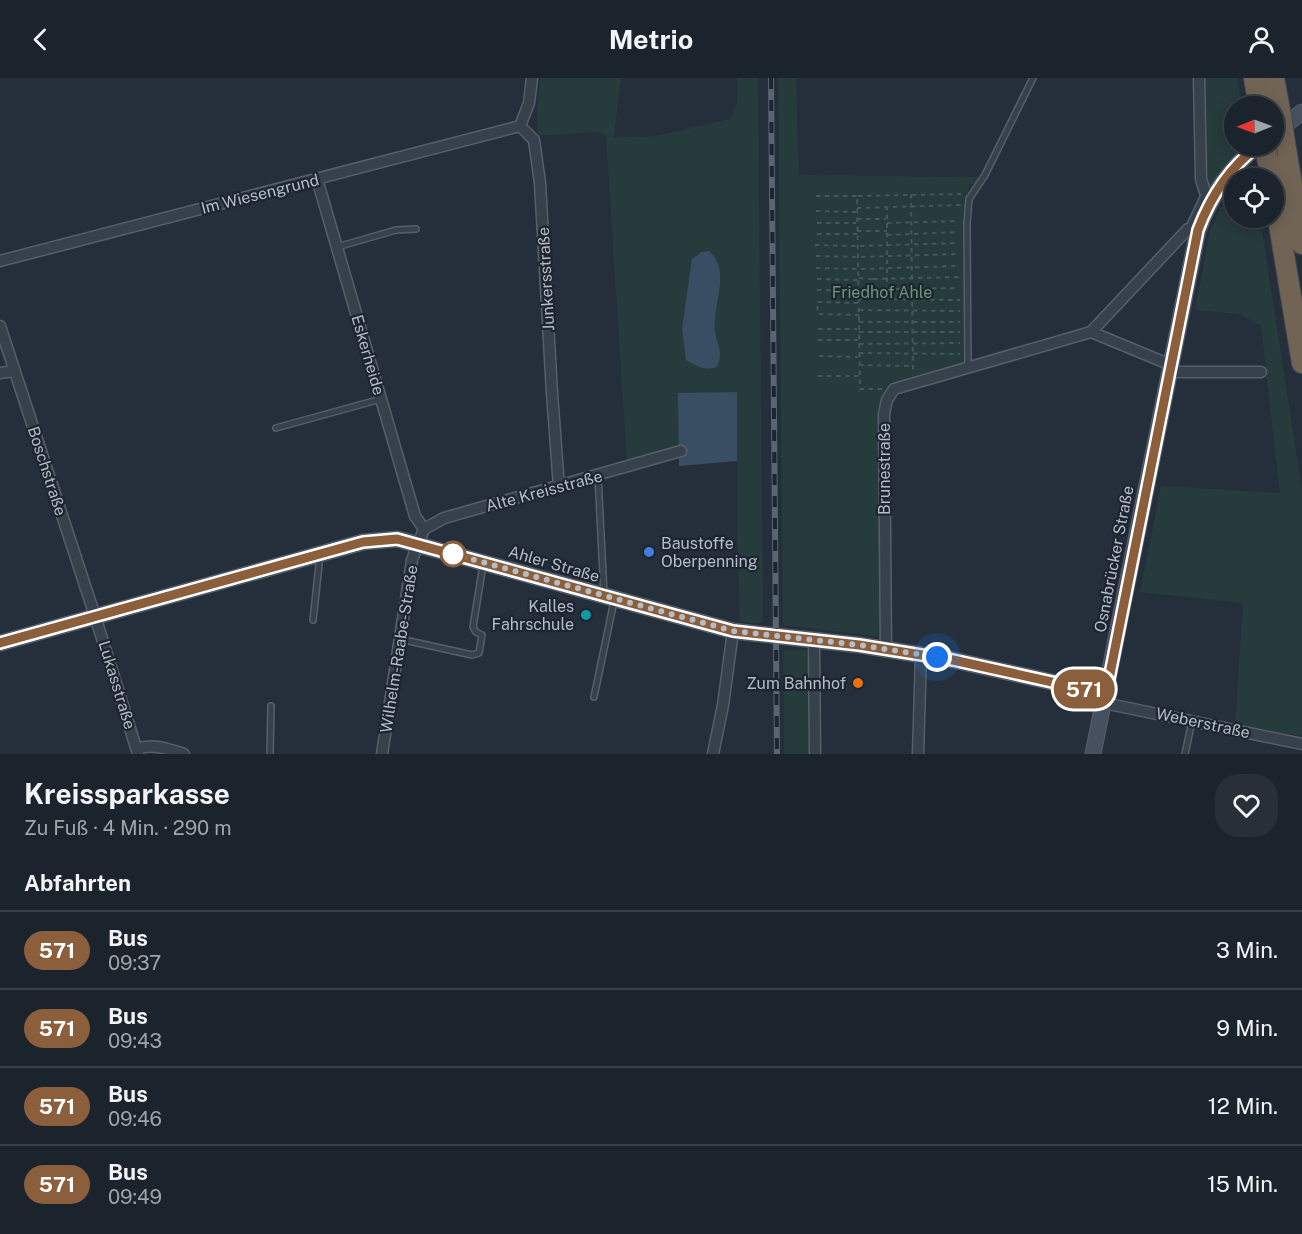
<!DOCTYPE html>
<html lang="de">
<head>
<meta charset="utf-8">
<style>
  body { margin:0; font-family:"Public Sans",sans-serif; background:#282f38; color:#f1f3f6; height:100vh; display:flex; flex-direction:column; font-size:22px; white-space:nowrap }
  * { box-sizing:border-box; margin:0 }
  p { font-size:20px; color:#a0a4a9 }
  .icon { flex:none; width:33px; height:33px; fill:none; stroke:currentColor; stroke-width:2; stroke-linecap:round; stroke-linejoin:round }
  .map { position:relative; height:676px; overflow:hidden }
  .panel { display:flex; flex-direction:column; background:#1b232c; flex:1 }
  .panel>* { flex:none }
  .badge { padding:0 12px; border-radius:20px; font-size:21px; line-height:39px }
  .needle { width:39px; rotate:269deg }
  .fabs { position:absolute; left:1224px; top:18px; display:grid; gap:12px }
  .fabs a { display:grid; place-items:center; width:60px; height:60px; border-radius:50%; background:#1b232c; box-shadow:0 3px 15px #0003,0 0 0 2px #394048; font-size:30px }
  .you { position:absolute; width:30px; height:30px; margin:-15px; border:4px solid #fff; border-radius:50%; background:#1a73e8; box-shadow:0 0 0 9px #1a73e833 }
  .map>.badge { position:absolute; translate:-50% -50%; box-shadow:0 0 0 3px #fff }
  h2 { padding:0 24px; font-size:22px; line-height:54px }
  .round { display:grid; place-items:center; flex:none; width:63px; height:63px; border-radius:24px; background:#282f38 }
  .head { display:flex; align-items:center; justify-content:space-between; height:102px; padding:0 24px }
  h1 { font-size:28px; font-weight:700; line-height:45px }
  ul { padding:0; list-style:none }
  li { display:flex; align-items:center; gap:18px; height:78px; padding:0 24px; border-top:2px solid #394048 }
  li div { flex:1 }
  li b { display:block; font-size:22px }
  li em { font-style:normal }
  li .badge { min-width:66px; font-weight:700; text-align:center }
  header { display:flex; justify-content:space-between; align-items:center; height:78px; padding:0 24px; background:#1b232c; font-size:27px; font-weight:700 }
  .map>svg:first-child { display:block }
  .green { fill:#263b3c }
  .water { fill:#394e63 }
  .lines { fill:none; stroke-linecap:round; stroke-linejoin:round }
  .service-casing { stroke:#565f69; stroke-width:8 }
  .minor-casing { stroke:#565f69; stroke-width:13 }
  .secondary-casing { stroke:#565f69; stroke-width:17 }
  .motorway-casing { stroke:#434c56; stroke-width:22 }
  .path { stroke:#435859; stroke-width:2; stroke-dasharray:4.5 4.5; stroke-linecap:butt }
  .service { stroke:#37414b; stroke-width:5 }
  .minor { stroke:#37414b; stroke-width:10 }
  .secondary { stroke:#46505e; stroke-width:15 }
  .motorway { stroke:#716455; stroke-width:20 }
  .rail-casing { stroke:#5a6572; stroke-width:6 }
  .rail { stroke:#1d2630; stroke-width:4; stroke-dasharray:11; stroke-linecap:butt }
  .motorway-bridge-casing { stroke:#434c56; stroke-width:22; stroke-linecap:butt }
  .motorway-bridge { stroke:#716455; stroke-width:20 }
  .line-casing { stroke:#fff; stroke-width:14 }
  .line { stroke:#8b5e3c; stroke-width:9 }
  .walk { stroke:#b3bcc7; stroke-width:6; stroke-dasharray:0 10.8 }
  .shop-dot { fill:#3f7fe0; stroke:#1d2630; stroke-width:2 }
  .stop-dot { fill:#fff; stroke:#8b5e3c; stroke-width:3 }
  .culture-dot { fill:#0f9aa8; stroke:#1d2630; stroke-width:2 }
  .food-dot { fill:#e8710a; stroke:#1d2630; stroke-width:2 }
  .labels { text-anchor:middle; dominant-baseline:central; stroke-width:4.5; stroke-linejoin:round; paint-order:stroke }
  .street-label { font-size:16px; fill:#b3bcc7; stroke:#1d2630 }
  .park-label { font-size:16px; fill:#6b9772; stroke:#1d2630 }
  .poi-label { font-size:16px; fill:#b3bcc7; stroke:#1d2630; text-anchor:end }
</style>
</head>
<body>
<header><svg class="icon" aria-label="back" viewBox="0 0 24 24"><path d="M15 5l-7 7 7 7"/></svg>Metrio<svg class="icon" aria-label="person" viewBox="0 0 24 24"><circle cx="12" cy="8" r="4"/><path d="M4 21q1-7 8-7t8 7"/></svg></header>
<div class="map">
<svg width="1302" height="676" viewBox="0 0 1302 676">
  <rect width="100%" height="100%" fill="#242f3b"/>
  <g class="green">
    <polygon points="540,0 621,0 614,59 656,58 730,41 737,25 737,0 758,0 763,545 757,546 740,543 737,449 737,314 678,372 627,388 606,58 600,54 538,58 537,35"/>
    <polygon points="778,0 796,0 799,97 979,99 976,106 969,106 964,144 965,284 889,305 880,324 882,559 783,547"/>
    <polygon points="1205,0 1237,0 1242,28 1234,28 1234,68 1243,68 1210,109 1205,100"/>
    <polygon points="1234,111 1234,140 1260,140 1302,412 1302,658 1235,647 1243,525 1140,514 1161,408 1280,415 1261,248 1239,236 1195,232 1210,153 1220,132"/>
    <polygon points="783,572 806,572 809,583 809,676 784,676"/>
  </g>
  <g class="water">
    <path d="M709 173C732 193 712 227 715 253 717 268 724 274 717 289 705 293 697 288 686 282L682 251 692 181 702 174Z"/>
    <polygon points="737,314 737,383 679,388 678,315"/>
  </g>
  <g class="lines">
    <defs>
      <g id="service">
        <polyline points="1188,151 1205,115"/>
        <polyline points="337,169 396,152 416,151"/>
        <polyline points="968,289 967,146 969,121 985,97 1033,0"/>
        <polyline points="276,350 381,321"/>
        <polyline points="598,398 604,516"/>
        <polyline points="313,542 319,487 318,478"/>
        <polyline points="400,561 472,577 479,575 482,557 476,554 473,549 483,487"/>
        <polyline points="594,619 614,523"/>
        <polyline points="270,676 271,628"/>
        <polyline points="1185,676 1192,643"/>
      </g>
      <g id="minor">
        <polyline points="1199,0 1201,101 1205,114 1212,121"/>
        <polyline points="520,48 534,62 540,105 552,315 559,409"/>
        <polyline points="520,48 529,25 532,0"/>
        <polyline points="317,101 415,438 424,451"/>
        <polyline points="0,183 520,48"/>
        <polyline points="0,248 95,538 138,676"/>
        <polyline points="1091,254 1171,287"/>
        <polyline points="1170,294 1261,294"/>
        <polyline points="0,295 14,293"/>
        <polyline points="814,563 815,676"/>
        <polyline points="886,572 884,336 887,322 894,311 1091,254 1188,151 1198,152"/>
        <polyline points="1104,625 1302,666"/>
        <path d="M137 671C153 665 168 671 184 676"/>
        <polyline points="382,676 412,482 424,451 444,440 681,373"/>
        <polyline points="713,676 723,627 733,553"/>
        <polyline points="918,676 921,576"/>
      </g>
      <g id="secondary">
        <polyline points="1274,56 1302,34"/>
        <polyline points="0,565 363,464 397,461 733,553 859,567 953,582 1106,616"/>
        <path d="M1093 676 1198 152C1210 120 1230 89 1258 68"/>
      </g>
      <g id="motorway">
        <polyline points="1254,0 1259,28"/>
        <polyline points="1274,0 1281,38"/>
        <polyline points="1285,65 1302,166"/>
        <polyline points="1267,79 1271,100"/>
        <polyline points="1274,116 1302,285"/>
      </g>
    </defs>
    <use href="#service" class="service-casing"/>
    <use href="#minor" class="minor-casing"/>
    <use href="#secondary" class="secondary-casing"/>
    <use href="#motorway" class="motorway-casing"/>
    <g class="path">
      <polyline points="911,116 913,294"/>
      <polyline points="816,118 857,118"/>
      <polyline points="857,130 960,127 959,129"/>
      <polyline points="816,133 857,134"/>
      <polyline points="857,141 886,141"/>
      <polyline points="817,145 856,145"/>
      <polyline points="887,145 959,143"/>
      <polyline points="857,153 887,153"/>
      <polyline points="817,156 857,156"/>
      <polyline points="887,157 959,154"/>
      <polyline points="815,167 858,168 959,165"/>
      <polyline points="816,178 858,179 959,176"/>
      <polyline points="816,190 858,191 959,188"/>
      <polyline points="859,200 872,201 872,211 887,211 887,129"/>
      <polyline points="817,201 858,202"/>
      <polyline points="873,201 960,199"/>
      <polyline points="887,211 959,210"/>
      <polyline points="817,212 858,213"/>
      <polyline points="858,221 960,222"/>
      <polyline points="858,225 817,224 818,236 859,237"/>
      <polyline points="859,232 960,233"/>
      <polyline points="859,244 960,244"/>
      <polyline points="818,251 857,251"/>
      <polyline points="859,254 960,254"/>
      <polyline points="818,262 858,262"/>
      <polyline points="859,266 960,265"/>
      <polyline points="859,275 960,276"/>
      <polyline points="819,278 858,279"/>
      <polyline points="859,287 913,288"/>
      <polyline points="818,298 859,298"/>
      <polyline points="882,311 860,311 857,118 960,116 960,121"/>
    </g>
    <use href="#service" class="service"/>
    <use href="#minor" class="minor"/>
    <use href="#secondary" class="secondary"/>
    <use href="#motorway" class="motorway"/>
    <defs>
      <polyline id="rail" points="771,0 777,676"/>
    </defs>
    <use href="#rail" class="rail-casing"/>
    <use href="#rail" class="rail"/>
    <defs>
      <g id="motorway-bridge">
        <polyline points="1281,38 1285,65"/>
        <polyline points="1266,68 1267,79"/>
      </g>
    </defs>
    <use href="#motorway-bridge" class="motorway-bridge-casing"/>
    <use href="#motorway-bridge" class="motorway-bridge"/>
  </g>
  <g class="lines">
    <defs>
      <path id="line" d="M0 565 363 464 397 461 733 553 859 567 953 582 1106 616 1198 152C1210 120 1230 89 1258 68"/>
    </defs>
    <use href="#line" class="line-casing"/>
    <use href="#line" class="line"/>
    <polyline class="walk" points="453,476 733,553 859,567 937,579"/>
  </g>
  <circle class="shop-dot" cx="649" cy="474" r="6"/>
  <circle class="stop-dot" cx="453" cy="476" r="12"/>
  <circle class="culture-dot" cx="586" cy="537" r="6"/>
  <circle class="food-dot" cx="858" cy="605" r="6"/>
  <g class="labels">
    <g class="street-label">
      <text transform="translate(260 116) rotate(-14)">Im Wiesengrund</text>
      <text transform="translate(546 201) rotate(-93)">Junkersstraße</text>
      <text transform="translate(368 277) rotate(74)">Eskerheide</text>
      <text transform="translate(884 391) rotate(-90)">Brunestraße</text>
      <text transform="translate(47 393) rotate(72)">Boschstraße</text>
      <text transform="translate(544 413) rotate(-15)">Alte Kreisstraße</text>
      <text transform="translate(1114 481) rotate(-79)">Osnabrücker Straße</text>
      <text transform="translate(554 486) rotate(16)">Ahler Straße</text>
      <text transform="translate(399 571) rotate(-81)">Wilhelm-Raabe-Straße</text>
      <text transform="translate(117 607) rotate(73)">Lukasstraße</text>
      <text transform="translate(1203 645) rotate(12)">Weberstraße</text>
    </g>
    <g class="park-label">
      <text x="882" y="214">Friedhof Ahle</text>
    </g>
    <g class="poi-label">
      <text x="661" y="465" text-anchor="start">Baustoffe<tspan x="661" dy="18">Oberpenning</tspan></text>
      <text x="574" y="528">Kalles<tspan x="574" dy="18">Fahrschule</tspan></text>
      <text x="846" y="605">Zum Bahnhof</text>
    </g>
  </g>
</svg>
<div class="fabs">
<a><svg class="needle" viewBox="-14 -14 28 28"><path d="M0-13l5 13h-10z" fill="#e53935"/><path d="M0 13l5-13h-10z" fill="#a0a4a9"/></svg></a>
<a><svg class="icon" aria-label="locate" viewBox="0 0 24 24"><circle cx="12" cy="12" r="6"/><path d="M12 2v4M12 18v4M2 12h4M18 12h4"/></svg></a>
</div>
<div class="you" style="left:937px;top:579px"></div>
<b class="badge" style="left:1084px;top:611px;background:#8b5e3c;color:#fff">571</b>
</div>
<section class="panel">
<div class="head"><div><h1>Kreissparkasse</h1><p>Zu Fuß · 4 Min. · 290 m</p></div><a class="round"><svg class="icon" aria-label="heart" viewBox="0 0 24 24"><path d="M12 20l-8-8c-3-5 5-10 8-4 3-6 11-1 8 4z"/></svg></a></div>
<h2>Abfahrten</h2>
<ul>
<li><span class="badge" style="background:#8b5e3c;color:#fff">571</span><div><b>Bus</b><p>09:37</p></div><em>3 Min.</em></li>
<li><span class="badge" style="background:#8b5e3c;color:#fff">571</span><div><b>Bus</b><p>09:43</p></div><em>9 Min.</em></li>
<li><span class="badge" style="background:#8b5e3c;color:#fff">571</span><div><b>Bus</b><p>09:46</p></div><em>12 Min.</em></li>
<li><span class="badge" style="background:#8b5e3c;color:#fff">571</span><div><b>Bus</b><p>09:49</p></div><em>15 Min.</em></li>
</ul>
</section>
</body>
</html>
